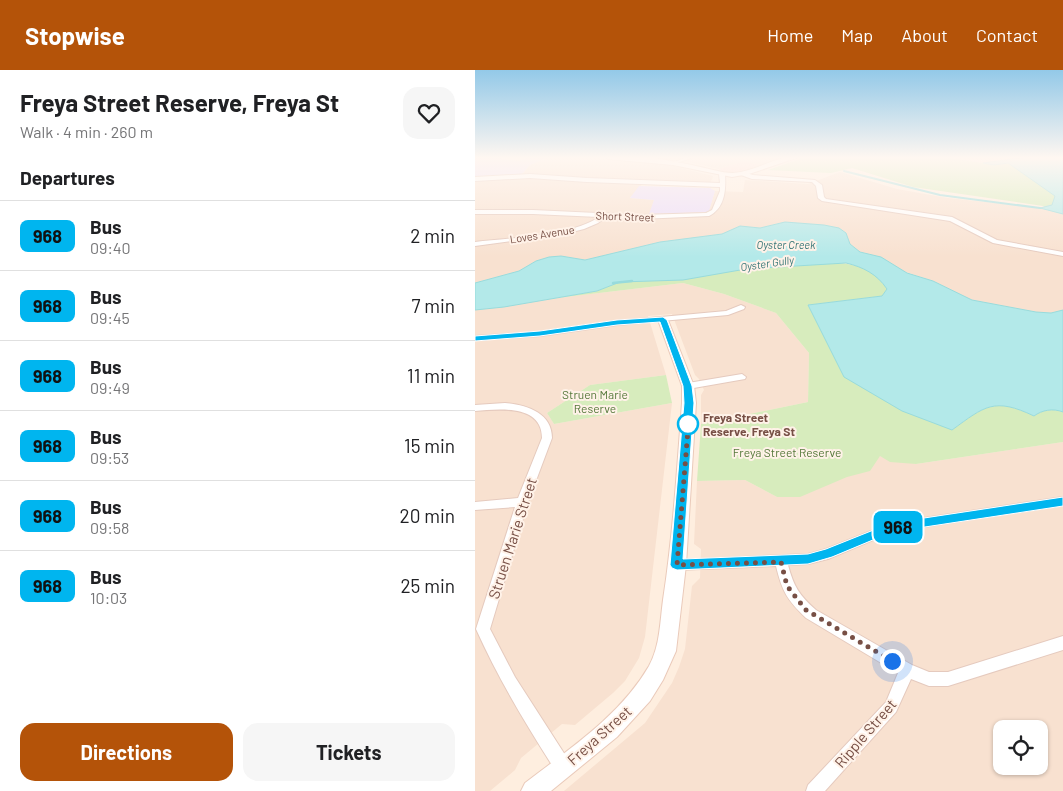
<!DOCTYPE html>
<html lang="en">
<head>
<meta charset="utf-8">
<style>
  body { margin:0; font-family:Barlow,sans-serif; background:#f6f6f6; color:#202124; height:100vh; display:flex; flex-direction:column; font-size:19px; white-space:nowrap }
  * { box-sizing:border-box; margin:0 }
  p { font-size:16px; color:#757577 }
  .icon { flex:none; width:28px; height:28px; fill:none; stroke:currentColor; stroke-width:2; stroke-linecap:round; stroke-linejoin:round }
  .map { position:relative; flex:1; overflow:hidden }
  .side { display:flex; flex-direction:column; background:#fff; width:475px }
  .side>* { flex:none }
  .badge { padding:0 10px; border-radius:8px; font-size:18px; line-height:32px }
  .controls { position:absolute; left:518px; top:650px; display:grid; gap:10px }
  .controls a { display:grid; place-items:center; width:55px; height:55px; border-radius:10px; background:#fff; box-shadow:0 1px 4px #0004; font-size:25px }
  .you { position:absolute; width:25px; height:25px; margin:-12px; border:4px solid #fff; border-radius:50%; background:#1a73e8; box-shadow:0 0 0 8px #1a73e833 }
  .map>.badge { position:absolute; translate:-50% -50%; box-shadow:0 0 0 2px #fff }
  h2 { padding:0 20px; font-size:19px; line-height:45px }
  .round { display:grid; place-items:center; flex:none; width:52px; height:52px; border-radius:15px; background:#f6f6f6 }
  .headline { display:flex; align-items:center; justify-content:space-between; height:85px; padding:0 20px }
  h1 { font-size:24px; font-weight:700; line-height:38px }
  .cta { display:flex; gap:10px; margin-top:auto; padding:10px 20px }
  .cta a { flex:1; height:58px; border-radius:15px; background:#b45309; color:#fff; font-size:20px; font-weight:700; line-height:58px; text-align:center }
  .cta a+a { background:#f6f6f6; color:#202124 }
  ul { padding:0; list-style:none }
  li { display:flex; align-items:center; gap:15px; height:70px; padding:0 20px; border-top:1px solid #e0e0e0 }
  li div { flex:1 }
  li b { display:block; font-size:19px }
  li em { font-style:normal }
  li .badge { min-width:55px; font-weight:700; text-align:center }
  header { display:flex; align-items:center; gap:30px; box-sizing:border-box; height:70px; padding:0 25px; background:#b45309; color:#fff }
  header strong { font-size:24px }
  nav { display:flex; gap:28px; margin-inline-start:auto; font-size:18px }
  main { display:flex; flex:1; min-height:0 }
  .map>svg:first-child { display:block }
  .residential { fill:#f8e1d0; fill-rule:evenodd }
  .commercial { fill:#ffd9d3 }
  .education { fill:#ebdcfa }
  .green { fill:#d7ecbd }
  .water { fill:#b3e9e9; stroke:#98dbdc }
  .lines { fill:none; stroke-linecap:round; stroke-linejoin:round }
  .stream-far1 { stroke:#98dbdc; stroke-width:2 }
  .stream { stroke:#98dbdc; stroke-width:2.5 }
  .street-casing { stroke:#e5cabe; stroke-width:2 }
  .secondary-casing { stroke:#eacaba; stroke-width:2 }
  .street { fill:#fff; fill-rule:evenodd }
  .secondary { fill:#fff; fill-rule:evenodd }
  .line { fill:#00b5ef; stroke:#fff }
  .walk { stroke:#774f45; stroke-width:5; stroke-dasharray:0 9 }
  .stop-dot { fill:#fff; stroke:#00b5ef; stroke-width:2.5 }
  .labels { text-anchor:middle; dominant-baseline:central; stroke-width:4; stroke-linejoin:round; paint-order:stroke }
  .far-street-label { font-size:11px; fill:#774f45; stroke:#fff2e8 }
  .far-water-label { font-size:11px; font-style:italic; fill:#357576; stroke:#fff2e8 }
  .park-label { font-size:12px; fill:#55783a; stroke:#fff2e8 }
  .stop-label { font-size:12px; font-weight:bold; fill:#774f45; stroke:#fff2e8; text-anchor:start }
  .near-street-label { font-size:15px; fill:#774f45; stroke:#fff2e8 }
</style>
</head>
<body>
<header>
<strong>Stopwise</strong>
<nav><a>Home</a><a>Map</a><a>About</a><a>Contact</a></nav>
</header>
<main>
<section class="side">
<div class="headline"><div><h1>Freya Street Reserve, Freya St</h1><p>Walk · 4 min · 260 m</p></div><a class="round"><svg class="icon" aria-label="heart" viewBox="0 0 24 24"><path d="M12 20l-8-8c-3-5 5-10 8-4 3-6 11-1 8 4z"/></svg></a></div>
<h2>Departures</h2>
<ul>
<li><span class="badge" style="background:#00b5ef;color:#111">968</span><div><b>Bus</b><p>09:40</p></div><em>2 min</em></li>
<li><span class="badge" style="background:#00b5ef;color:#111">968</span><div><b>Bus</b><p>09:45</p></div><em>7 min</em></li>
<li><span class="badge" style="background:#00b5ef;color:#111">968</span><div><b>Bus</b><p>09:49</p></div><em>11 min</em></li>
<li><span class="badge" style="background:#00b5ef;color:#111">968</span><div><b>Bus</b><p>09:53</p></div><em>15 min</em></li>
<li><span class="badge" style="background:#00b5ef;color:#111">968</span><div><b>Bus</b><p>09:58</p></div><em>20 min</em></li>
<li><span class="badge" style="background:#00b5ef;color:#111">968</span><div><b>Bus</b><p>10:03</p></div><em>25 min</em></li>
</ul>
<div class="cta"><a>Directions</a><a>Tickets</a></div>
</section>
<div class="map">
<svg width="588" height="721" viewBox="0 0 588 721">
  <rect width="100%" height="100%" fill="#feeedf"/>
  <g class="residential">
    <polygon points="74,87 108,87 194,95 238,106 236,112 234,113 171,110 155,128 179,130 175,144 232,142 234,140 240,121 268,122 270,110 333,114 365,102 422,119 473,128 565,138 588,144 588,240 576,243 561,242 497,230 458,211 425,200 409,189 385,182 375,174 371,163 364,158 349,155 310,152 285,158 265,156 247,164 185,172 110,190 87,186 74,187 61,191 44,201 0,213 0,106 46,105 55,95"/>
    <polygon points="163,87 310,87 285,95 270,91 243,99 202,89 197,90"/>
    <polygon points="469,87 552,87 508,93"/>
    <polygon points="208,213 249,224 301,243 334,283 333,332 226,354 226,325 229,320 224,309 220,305 197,244 173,246 191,305 115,315 72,343 79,354 197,333 170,567 164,588 150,611 138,623 100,655 87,654 46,688 40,700 15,721 0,721 0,240 82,228"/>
    <path d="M588 372V721H89L170 653 197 613 204 597 210 579 217 516 225 508 226 479 219 474 222 411 270 410 302 427 405 386 441 394ZM526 659H564V696H526Z"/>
  </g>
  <polygon class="commercial" points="270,91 285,95 265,102 251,102 243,99"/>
  <g class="education">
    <polygon points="0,87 17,87 44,91 54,87 74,87 55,95 46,105 0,106"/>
    <polygon points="164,116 235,118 240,121 234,141 232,142 174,144 179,130 155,128"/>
  </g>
  <g class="green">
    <polygon points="330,87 469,87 508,93 536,90 579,120 588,144 565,138 571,138 568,136 438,117 377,98 356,103 293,100"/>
    <path d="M355 193C379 193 399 198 412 219L407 226 333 235 350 267 477 360C510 336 519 327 559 346 567 340 578 338 588 342V372L441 394 415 392 405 386 395 401 372 407 325 427H302L270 410 222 411 226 354 333 332 334 283 301 243 249 224 208 213 82 228 122 221 145 212 271 199Z"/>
    <polygon points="191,305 197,333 79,354 72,343 115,315"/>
  </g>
  <g class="water">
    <polygon points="552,87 588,87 588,144 565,138 577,135 580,126 533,93 519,95 508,93"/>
    <path d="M310 152 349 155 364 158 371 163 375 174 385 182 406 187 432 203 458 211 497 230 561 242 576 243 588 240V342C578 338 567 340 559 346 519 327 510 336 477 360L427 341 369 307 333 235 407 226 412 219C402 204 388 197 371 193L271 199 208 210 145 212 122 221 29 237 0 240V213L44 201 61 191 74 187 86 186 110 190 185 172 247 164 265 156 285 158Z"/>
  </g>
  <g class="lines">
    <polyline class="stream-far1" points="369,101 465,125 565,138"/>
    <polyline class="stream" points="138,213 157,211"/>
    <defs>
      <g id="street">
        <polygon points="214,87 220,87 198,94 196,93"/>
        <path d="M247 102 250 104C251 120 250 138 234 146L165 149 131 147 123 153 109 159 89 164 0 176V172C34 168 97 166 124 147L58 144H0V140H58L165 145 231 143 237 140 245 121V117L112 112 55 108 0 111V107L55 104 112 108 245 113 244 104Z"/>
        <polygon points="268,102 278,105 340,110 347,115 349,127 351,129 477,147 522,170 588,182 588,186 518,173 475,151 347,131 343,128 341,116 337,112 277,109 266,105"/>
        <polygon points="266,235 270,237 269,239 253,245 142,255 65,266 0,270 0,266 65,262 142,251 251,241"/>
        <polygon points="267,304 271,307 270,309 213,319 208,316 213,313"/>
        <path d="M30 333C52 335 77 343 77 368L53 432 15 559 40 607 94 691 96 697 94 703 88 705 82 703C52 656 24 610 1 559L40 437 0 440V432L43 428 67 368C67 334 23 339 0 341V335Z"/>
        <path d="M588 427V435L417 462 353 489 333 494 313 495C319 517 324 525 341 540L437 595 454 602H473L588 566V580L473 616H454L436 609 421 642 350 721H331L333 715 411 632 423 603 331 548C312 530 307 521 301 496L202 500 198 499 196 495 198 491 202 490 333 484 351 479 416 453Z"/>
      </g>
      <g id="secondary">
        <path d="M130 87C158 83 192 90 221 96 232 98 246 103 258 103 281 102 303 84 324 87L274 104 257 107 198 95 133 89Z"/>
        <path d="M188 247 193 250 219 316 221 333 211 495 201 581 188 610 175 631 142 667 76 721H46L50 713C94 679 145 646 174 596 185 576 185 552 188 530 198 465 202 399 207 333V316L183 250Z"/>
      </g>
    </defs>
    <use href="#street" class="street-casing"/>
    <use href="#secondary" class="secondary-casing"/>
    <use href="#street" class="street"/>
    <use href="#secondary" class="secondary"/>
  </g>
  <linearGradient id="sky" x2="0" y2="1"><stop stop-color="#93c9e8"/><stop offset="0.47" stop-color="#fff7f1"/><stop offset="1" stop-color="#fff7f1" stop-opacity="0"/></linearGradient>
  <rect width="588" height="187" fill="url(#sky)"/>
  <polygon class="line" points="188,247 192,250 217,316 219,333 208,489 333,484 351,479 416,453 588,427 588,436 417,462 357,487 333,494 202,500 197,498 195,495 209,333 208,316 185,252 142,255 65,266 0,271 0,266 65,261 142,250"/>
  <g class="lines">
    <polyline class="walk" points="213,354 214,347 202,495 306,492 312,516 331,540 417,591"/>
  </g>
  <circle class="stop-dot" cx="213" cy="354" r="10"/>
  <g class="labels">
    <g class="far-street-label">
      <text transform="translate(150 146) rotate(2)">Short Street</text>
      <text transform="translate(67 164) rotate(-9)">Loves Avenue</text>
    </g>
    <g class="far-water-label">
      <text x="311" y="174">Oyster Creek</text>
      <text transform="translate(292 193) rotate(-8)">Oyster Gully</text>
    </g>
    <g class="park-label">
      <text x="120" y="324">Struen Marie<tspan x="120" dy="14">Reserve</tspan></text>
      <text x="312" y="382">Freya Street Reserve</text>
    </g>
    <g class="stop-label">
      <text x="228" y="347">Freya Street<tspan x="228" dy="14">Reserve, Freya St</tspan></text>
    </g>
    <g class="near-street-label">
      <text transform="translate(37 468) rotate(-72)">Struen Marie Street</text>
      <text transform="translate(390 663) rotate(-49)">Ripple Street</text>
      <text transform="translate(124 665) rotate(-42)">Freya Street</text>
    </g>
  </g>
</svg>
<div class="controls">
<a><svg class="icon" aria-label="locate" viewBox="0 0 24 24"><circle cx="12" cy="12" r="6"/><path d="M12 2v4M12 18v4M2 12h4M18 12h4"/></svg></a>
</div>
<div class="you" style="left:417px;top:591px"></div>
<b class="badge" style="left:423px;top:457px;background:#00b5ef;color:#111">968</b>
</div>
</main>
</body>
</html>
